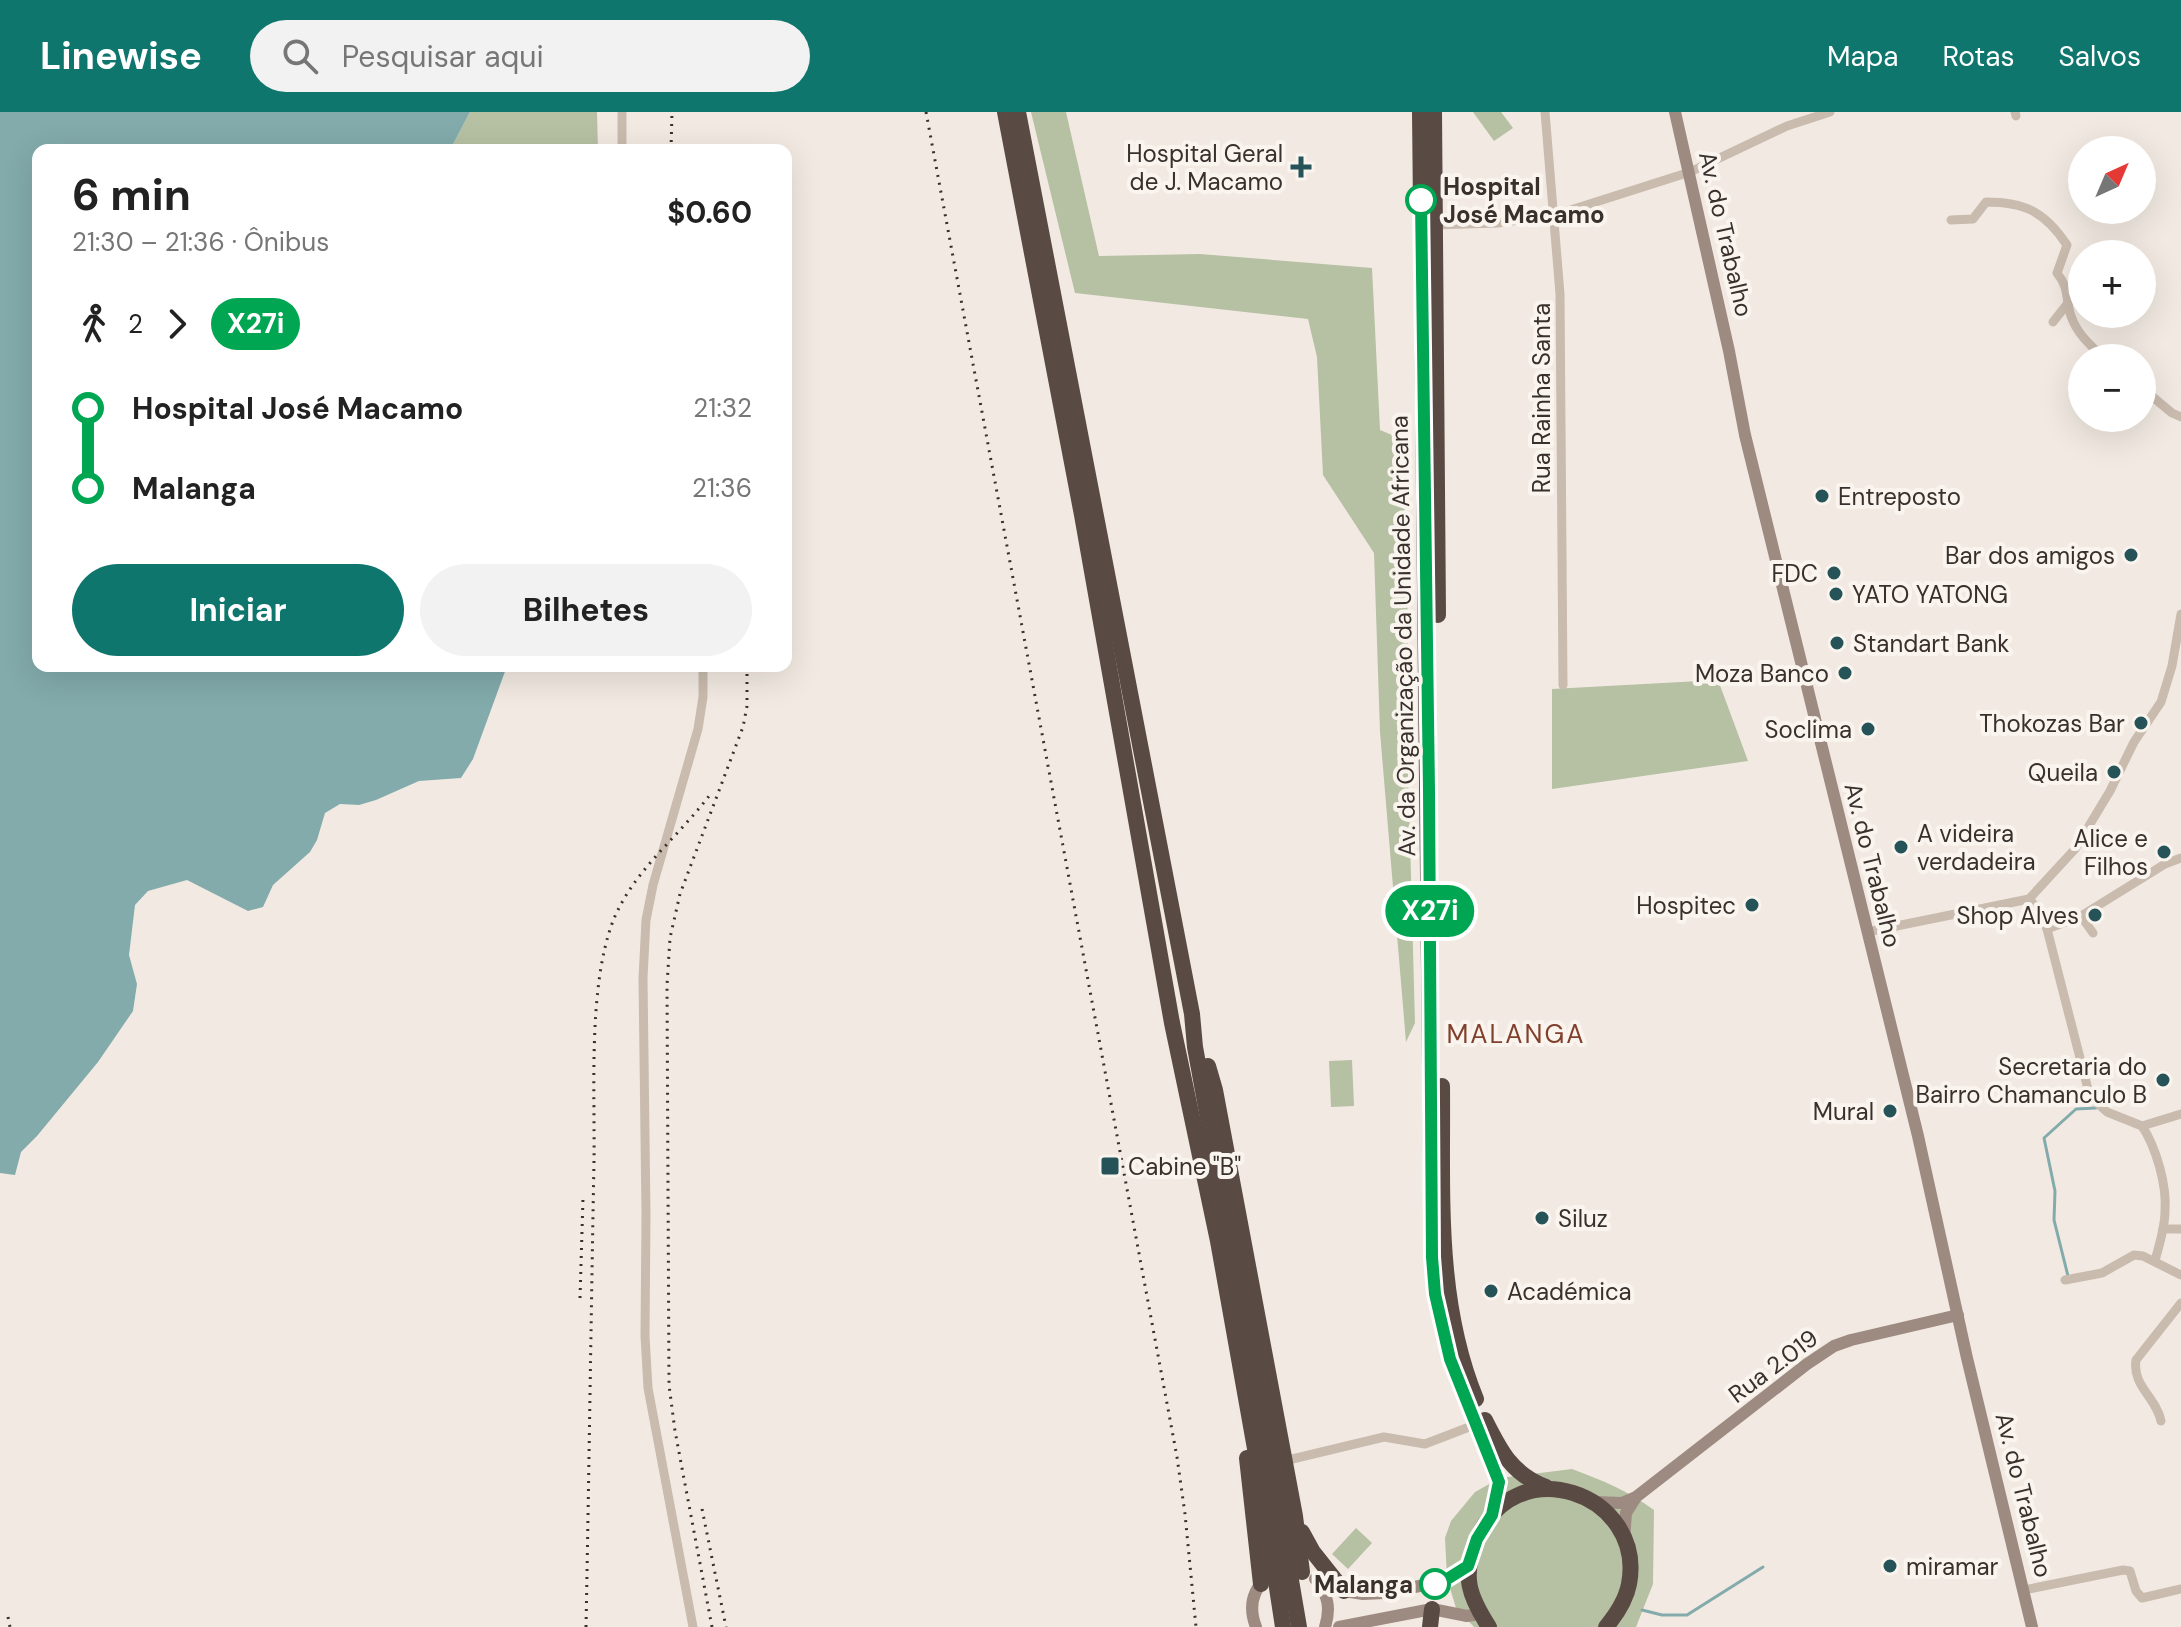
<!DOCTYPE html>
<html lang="pt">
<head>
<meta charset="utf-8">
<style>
  body { margin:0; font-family:"DM Sans",sans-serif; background:#f2f2f2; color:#222; height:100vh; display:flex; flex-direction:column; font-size:30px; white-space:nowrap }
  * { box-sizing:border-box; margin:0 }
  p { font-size:26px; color:#767676 }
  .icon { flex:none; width:44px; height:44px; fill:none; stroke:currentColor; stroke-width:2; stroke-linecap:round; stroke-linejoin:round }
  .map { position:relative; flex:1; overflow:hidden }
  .drawer { position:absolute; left:32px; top:32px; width:760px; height:528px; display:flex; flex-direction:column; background:#fff; border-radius:16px; box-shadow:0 8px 32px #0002 }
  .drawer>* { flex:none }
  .badge { padding:0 16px; border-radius:26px; font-size:28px; line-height:52px }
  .needle { width:52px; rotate:44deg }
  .buttons { position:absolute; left:2068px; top:24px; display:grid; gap:16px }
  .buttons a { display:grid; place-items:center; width:88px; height:88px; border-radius:50%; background:#fff; box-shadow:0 8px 32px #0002; font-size:40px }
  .map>.badge { position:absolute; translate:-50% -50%; box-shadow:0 0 0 4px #fff }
  .legs { display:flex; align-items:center; gap:12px; height:88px; padding:0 40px; font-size:26px }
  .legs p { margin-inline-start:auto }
  .head { display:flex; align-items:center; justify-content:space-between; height:136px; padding:0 40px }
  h1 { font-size:44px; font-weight:700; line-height:60px }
  .primary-button { display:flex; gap:16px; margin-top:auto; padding:16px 40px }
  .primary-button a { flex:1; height:92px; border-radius:48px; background:#0f766e; color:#fff; font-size:32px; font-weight:700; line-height:92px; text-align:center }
  .primary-button a+a { background:#f2f2f2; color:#222 }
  ul { padding:0 40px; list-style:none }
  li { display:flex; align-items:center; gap:28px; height:80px; font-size:30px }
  li i { display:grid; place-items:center; width:12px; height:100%; margin:0 10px; background:currentColor }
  li i::after { content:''; width:20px; height:20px; margin:-10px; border:6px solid; border-radius:50%; background:#fff }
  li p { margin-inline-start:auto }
  li:first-child i { background:linear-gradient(#0000 50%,currentColor 0) }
  li:last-child i { background:linear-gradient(currentColor 50%,#0000 0) }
  header { display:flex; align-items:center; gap:48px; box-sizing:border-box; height:112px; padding:0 40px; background:#0f766e; color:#fff }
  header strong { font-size:38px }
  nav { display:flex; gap:44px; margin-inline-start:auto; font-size:28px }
  .search { width:560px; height:72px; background:#f2f2f2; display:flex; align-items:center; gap:20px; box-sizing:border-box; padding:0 28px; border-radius:44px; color:#767676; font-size:30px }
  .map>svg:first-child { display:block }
  .green { fill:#b6c0a3 }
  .water { fill:#83abac }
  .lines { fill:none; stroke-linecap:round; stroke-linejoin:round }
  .stream { stroke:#83abac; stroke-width:3 }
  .street { stroke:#c9bbae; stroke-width:9 }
  .secondary { stroke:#9d8a80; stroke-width:12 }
  .highway { stroke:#594a44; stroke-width:16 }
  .rail { stroke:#39302c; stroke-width:3; stroke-dasharray:2 6; stroke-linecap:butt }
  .highway-bridge { stroke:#594a44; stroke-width:16 }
  .line-1-casing { stroke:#fff; stroke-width:18 }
  .line-1 { stroke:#00a651; stroke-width:12 }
  .poi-dot { fill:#255357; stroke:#f9f4ee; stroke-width:3 }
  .stop-1-dot { fill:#fff; stroke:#00a651; stroke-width:4 }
  .labels { text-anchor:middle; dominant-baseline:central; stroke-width:8; stroke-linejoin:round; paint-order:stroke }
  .poi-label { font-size:24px; fill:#39302c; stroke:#f9f4ee; text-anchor:end }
  .stop-label { font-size:24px; font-weight:bold; fill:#39302c; stroke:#f9f4ee; text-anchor:start }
  .street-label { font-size:24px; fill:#39302c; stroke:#f9f4ee }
  .neighbourhood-label { font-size:26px; letter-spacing:2px; fill:#81402c; stroke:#f9f4ee }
</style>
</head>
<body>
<header>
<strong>Linewise</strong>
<div class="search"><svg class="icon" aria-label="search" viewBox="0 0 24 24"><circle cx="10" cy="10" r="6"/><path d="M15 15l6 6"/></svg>Pesquisar aqui</div>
<nav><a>Mapa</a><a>Rotas</a><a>Salvos</a></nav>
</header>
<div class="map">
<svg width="2181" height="1515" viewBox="0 0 2181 1515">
  <rect width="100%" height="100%" fill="#f2eae2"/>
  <g class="green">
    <polygon points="470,0 597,0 598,38 450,38"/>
    <path d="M1031 0H1066L1099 144 1200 142 1372 156 1380 318 1404 328C1402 413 1412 497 1406 582L1415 911 1406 930 1380 620 1374 441 1323 363 1317 245 1308 207 1075 181Z"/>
    <polygon points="1473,0 1501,0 1513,16 1494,29"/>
    <polygon points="1718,568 1748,649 1552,677 1552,577"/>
    <polygon points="1352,948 1354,994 1331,995 1329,949"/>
    <path d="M1572 1357C1602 1368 1628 1379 1654 1398L1653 1472 1636 1515H1474L1456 1496 1447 1466 1445 1426 1451 1409 1475 1380 1500 1366Z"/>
    <polygon points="1356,1416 1372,1431 1348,1457 1332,1442"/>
  </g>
  <polygon class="water" points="0,0 470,0 450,38 38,38 38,554 507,554 473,647 461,666 419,669 376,688 359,693 340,692 325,701 317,728 310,740 273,773 263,795 248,799 187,768 148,779 135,793 129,843 137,872 133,899 98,950 37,1024 21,1040 15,1063 0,1061"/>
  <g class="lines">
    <g class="stream">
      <polyline points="2068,1164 2054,1108 2055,1079 2044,1026 2076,997 2096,996"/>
      <polyline points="1642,1498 1662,1503 1687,1503 1763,1455"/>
    </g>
    <g class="street">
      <polyline points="622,0 622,38"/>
      <polyline points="1545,0 1560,182 1563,573"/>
      <polyline points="2015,0 2016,4"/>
      <path d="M1951 108 1973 107 1986 90C2025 90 2045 100 2067 133L2057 161C2070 177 2065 187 2071 204 2077 222 2091 234 2104 246"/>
      <polyline points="1433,113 1498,111 1555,103 1690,60 1787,14 1830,0"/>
      <polyline points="2053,210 2068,191"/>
      <polyline points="2142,276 2172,301 2181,305"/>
      <polyline points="2029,787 2075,737 2110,679 2134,630 2161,590 2172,554 2181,502"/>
      <polyline points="2081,804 2093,821"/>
      <polyline points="2047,817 2081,804 2165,752 2181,746"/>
      <polyline points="1867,820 2029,787 2039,798 2047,817 2090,985 2107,1000 2142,1014 2181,1002"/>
      <path d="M2142 1014C2156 1035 2167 1073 2165 1099 2165 1116 2159 1133 2155 1149"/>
      <polyline points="2163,1117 2181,1117"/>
      <polyline points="2065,1168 2102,1161 2134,1143 2143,1144 2181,1163"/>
      <path d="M2161 1309C2156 1285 2132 1274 2136 1248L2181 1191"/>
      <polyline points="1284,1349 1384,1325 1425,1332 1477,1312"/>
      <polyline points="2024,1478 2123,1458 2130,1459 2136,1479 2142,1486 2181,1477"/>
      <polyline points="693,1515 648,1276 645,1224 646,1102 643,866 646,808 653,773 698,617 703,585 703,554"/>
    </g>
    <g class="secondary">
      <polyline points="1675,0 1729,239 1745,323 1918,1024 1967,1246 2032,1515"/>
      <polyline points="1594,1390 1622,1391 1636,1385 1807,1252 1834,1234 1851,1228 1958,1203"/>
      <polyline points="1624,1427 1626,1401 1636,1385"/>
      <polyline points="1315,1467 1344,1479 1363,1482 1385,1481 1444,1469 1468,1454"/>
      <path d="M1316 1467C1328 1483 1331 1496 1325 1515"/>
      <path d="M1256 1515C1249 1497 1251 1481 1265 1467"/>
      <polyline points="1339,1515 1432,1497 1467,1504 1480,1502"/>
    </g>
    <g class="highway">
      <polyline points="1005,0 1082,403 1172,911 1218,1129 1259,1359"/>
      <polyline points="1018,0 1192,902 1195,935 1272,1357"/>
      <polyline points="1420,0 1432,1145 1435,1182 1450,1247 1499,1370 1492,1403"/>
      <polyline points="1434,0 1438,503"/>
      <polyline points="1208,954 1215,978 1295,1404 1302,1460"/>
      <path d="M1442 974C1443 1079 1435 1187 1476 1287"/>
      <path d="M1485 1308C1501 1340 1512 1362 1546 1375"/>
      <polyline points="1247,1346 1261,1472"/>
      <polyline points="1302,1420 1313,1440 1344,1479"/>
      <polyline points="1430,1515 1432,1497"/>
      <path d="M1489 1515C1469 1484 1462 1465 1476 1430 1513 1334 1646 1381 1629 1472 1626 1488 1616 1503 1606 1515"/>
    </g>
    <g class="rail">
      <polyline points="926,0 1177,1345 1185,1402 1196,1515"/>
      <polyline points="671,38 672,0"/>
      <polyline points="580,1186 583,1086"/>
      <polyline points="702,1397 726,1515"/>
      <polyline points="8,1505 10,1515"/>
      <path d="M586 1515C589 1360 591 1205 594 1049 595 978 588 875 613 809 634 757 680 724 712 680"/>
      <polyline points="712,1515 675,1319 669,1273 667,873 670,826 680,782 743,615 747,594 747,554"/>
    </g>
    <g class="highway-bridge">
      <polyline points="1272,1357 1299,1515"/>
      <polyline points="1259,1359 1283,1515"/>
    </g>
  </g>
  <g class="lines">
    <defs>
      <polyline id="line-1" points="1421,88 1429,679 1432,1145 1435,1182 1450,1247 1499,1370 1492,1403 1477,1427 1468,1454 1444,1469 1435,1472"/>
    </defs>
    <use href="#line-1" class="line-1-casing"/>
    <use href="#line-1" class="line-1"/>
  </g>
  <g class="poi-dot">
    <path d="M1297 43h8v8h8v8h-8v8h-8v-8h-8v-8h8z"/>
    <circle cx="1822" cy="384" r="8"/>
    <circle cx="2131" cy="443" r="8"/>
    <circle cx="1834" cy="461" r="8"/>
    <circle cx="1836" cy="482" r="8"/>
    <circle cx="1837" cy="531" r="8"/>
    <circle cx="1845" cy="561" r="8"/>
    <circle cx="2141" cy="611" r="8"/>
    <circle cx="1868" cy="617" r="8"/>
    <circle cx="2114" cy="660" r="8"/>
    <circle cx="1901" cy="735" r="8"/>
    <circle cx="2164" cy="740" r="8"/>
    <circle cx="1752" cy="793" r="8"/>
    <circle cx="2095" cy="803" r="8"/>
    <circle cx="2163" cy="968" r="8"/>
    <circle cx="1890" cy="999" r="8"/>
    <rect x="1100" y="1044" width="20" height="20" rx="4"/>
    <circle cx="1542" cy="1106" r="8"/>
    <circle cx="1491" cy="1179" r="8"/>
    <circle cx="1890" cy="1454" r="8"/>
  </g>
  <g class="stop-1-dot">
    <circle cx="1421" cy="88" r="14"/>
    <circle cx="1435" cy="1472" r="14"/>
  </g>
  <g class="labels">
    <g class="poi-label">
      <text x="1283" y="41">Hospital Geral<tspan x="1283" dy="28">de J. Macamo</tspan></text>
      <text x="1838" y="384" text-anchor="start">Entreposto</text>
      <text x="2115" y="443">Bar dos amigos</text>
      <text x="1818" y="461">FDC</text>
      <text x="1852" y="482" text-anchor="start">YATO YATONG</text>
      <text x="1853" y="531" text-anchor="start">Standart Bank</text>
      <text x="1829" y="561">Moza Banco</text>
      <text x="2125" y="611">Thokozas Bar</text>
      <text x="1852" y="617">Soclima</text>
      <text x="2098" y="660">Queila</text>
      <text x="1917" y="721" text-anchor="start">A videira<tspan x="1917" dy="28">verdadeira</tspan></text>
      <text x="2148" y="726">Alice e<tspan x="2148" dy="28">Filhos</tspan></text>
      <text x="1736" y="793">Hospitec</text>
      <text x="2079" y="803">Shop Alves</text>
      <text x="2147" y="954">Secretaria do<tspan x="2147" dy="28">Bairro Chamanculo B</tspan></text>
      <text x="1874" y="999">Mural</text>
      <text x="1128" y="1054" text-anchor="start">Cabine "B"</text>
      <text x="1558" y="1106" text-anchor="start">Siluz</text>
      <text x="1507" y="1179" text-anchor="start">Académica</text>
      <text x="1906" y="1454" text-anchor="start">miramar</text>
    </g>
    <g class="stop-label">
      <text x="1443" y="74">Hospital<tspan x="1443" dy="28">José Macamo</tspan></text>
      <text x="1413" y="1472" text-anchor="end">Malanga</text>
    </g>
    <g class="street-label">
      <text transform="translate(1726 122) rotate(77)">Av. do Trabalho</text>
      <text transform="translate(1541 286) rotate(-90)">Rua Rainha Santa</text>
      <text transform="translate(1403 524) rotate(-91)">Av. da Organização da Unidade Africana</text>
      <text transform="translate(1873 753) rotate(76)">Av. do Trabalho</text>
      <text transform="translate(1773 1254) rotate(-37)">Rua 2.019</text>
      <text transform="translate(2024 1383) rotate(76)">Av. do Trabalho</text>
    </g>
    <g class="neighbourhood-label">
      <text x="1516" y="922">MALANGA</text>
    </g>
  </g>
</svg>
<div class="buttons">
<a><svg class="needle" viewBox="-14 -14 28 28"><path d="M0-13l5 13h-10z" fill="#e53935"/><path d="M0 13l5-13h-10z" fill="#767676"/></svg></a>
<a>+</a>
<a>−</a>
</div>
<b class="badge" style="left:1430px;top:799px;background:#00a651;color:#fff">X27i</b>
<section class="drawer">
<div class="head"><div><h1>6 min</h1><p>21:30 – 21:36 · Ônibus</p></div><b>$0.60</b></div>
<div class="legs"><svg class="icon" aria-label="walk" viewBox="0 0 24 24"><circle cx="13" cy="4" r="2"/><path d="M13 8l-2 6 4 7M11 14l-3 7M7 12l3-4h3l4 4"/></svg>2<svg class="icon" aria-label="forward" viewBox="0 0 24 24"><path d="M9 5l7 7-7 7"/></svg><b class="badge" style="background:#00a651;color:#fff">X27i</b></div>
<ul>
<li><i style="color:#00a651"></i><b>Hospital José Macamo</b><p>21:32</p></li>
<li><i style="color:#00a651"></i><b>Malanga</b><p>21:36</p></li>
</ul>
<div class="primary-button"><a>Iniciar</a><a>Bilhetes</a></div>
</section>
</div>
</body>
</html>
